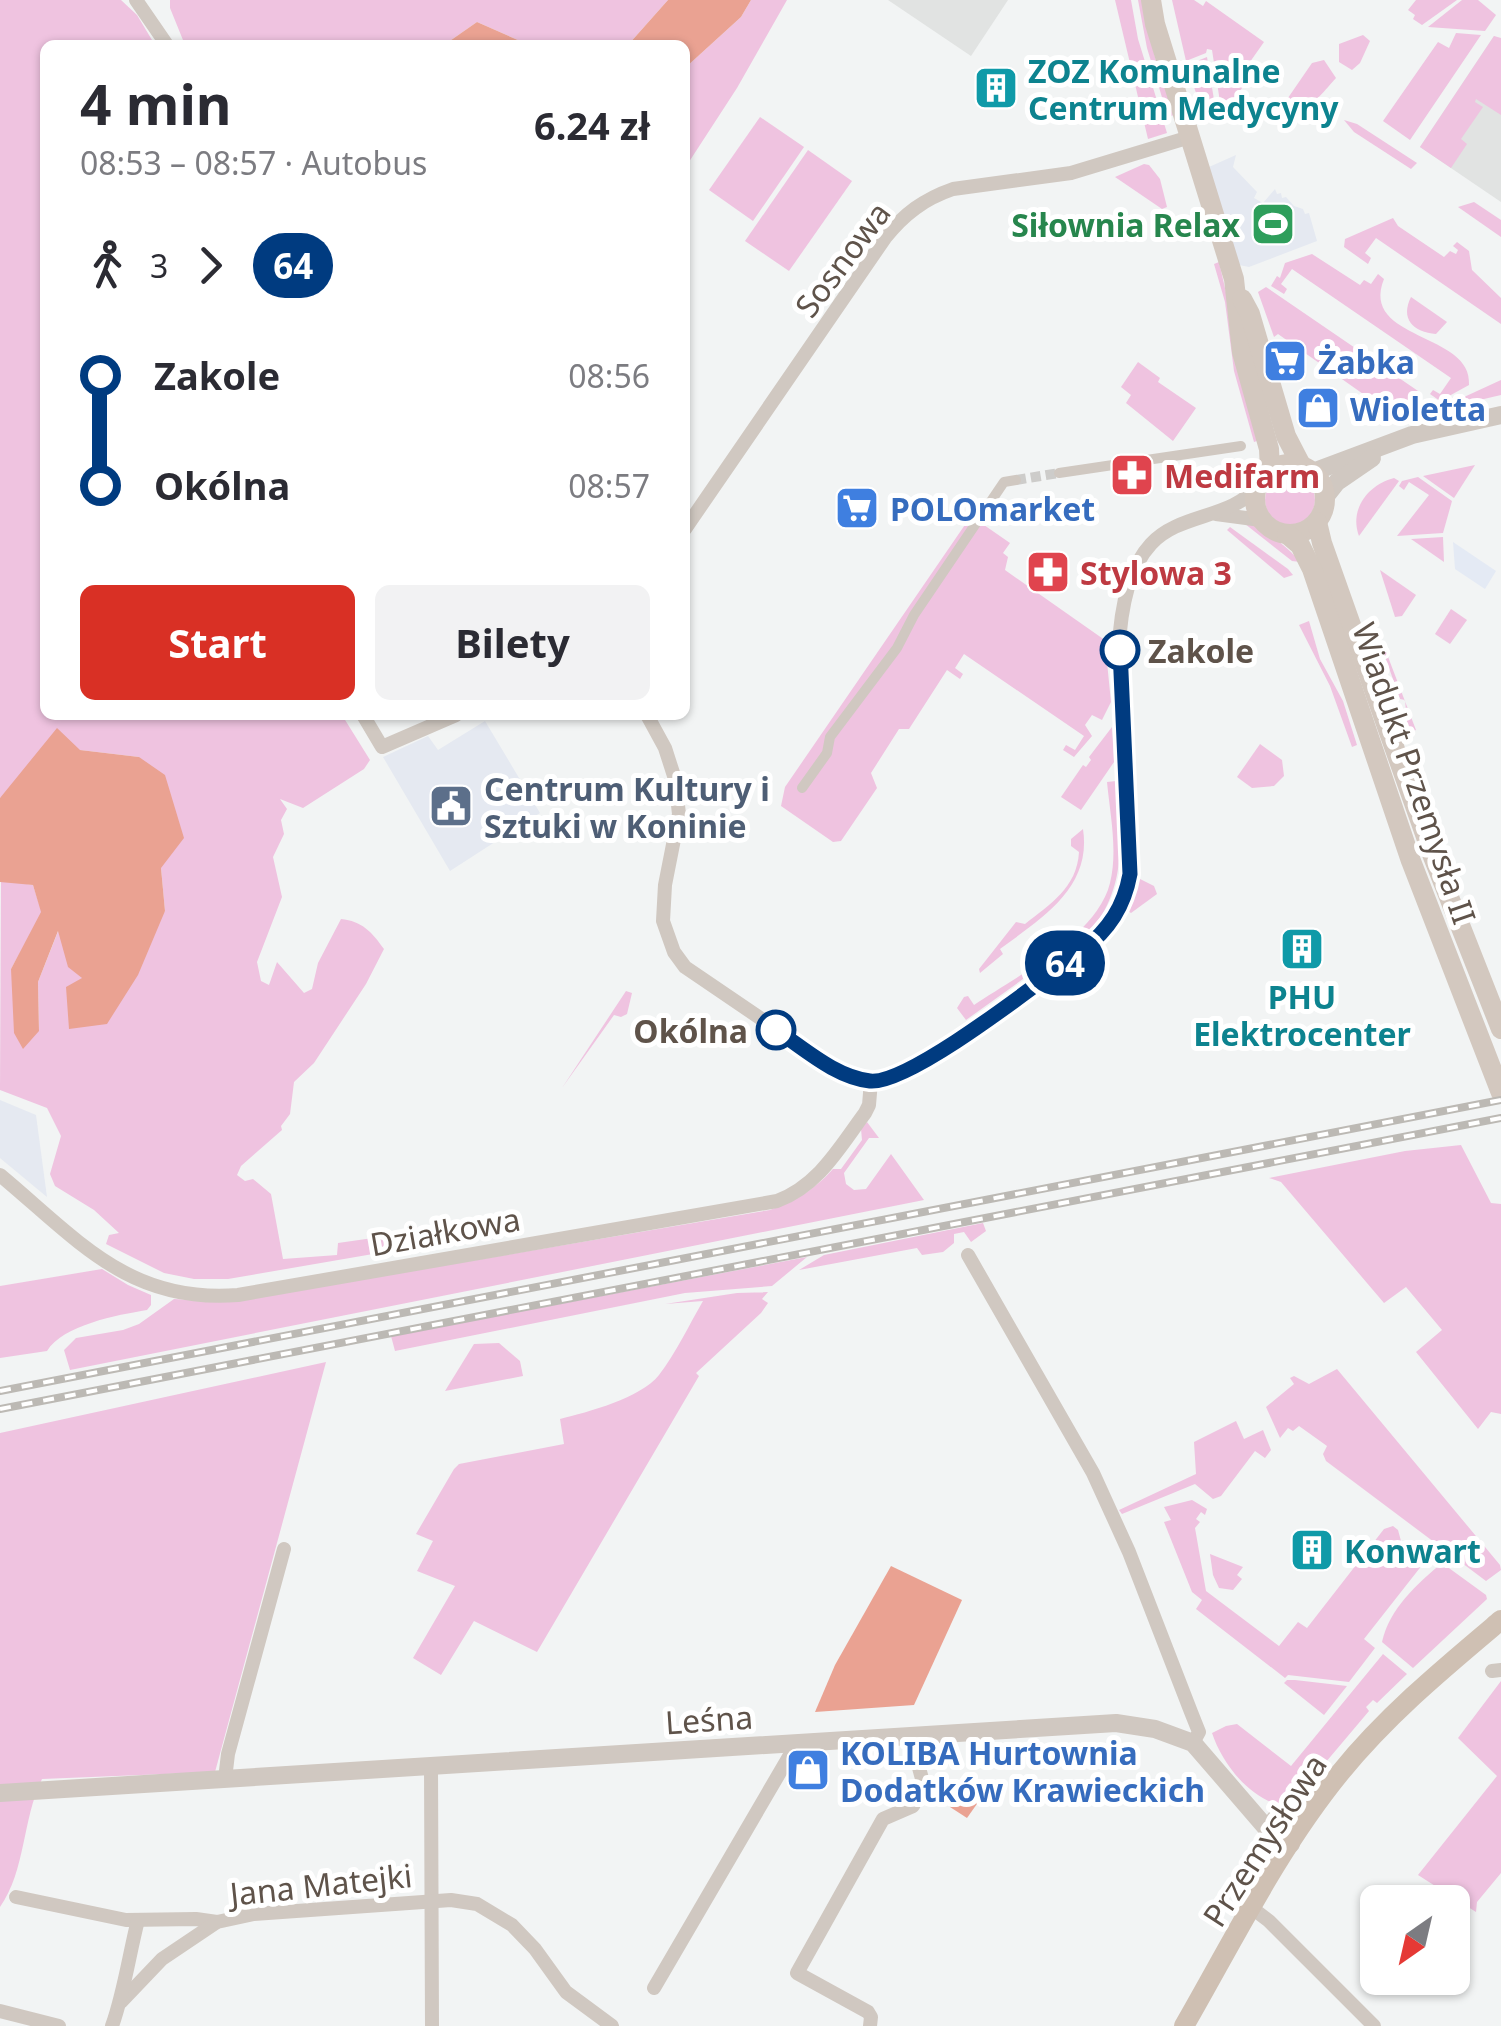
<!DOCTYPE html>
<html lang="pl">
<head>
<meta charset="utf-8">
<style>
  body { margin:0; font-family:"Noto Sans",sans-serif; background:#f2f2f3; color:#2b2b33; height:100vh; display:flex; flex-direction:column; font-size:38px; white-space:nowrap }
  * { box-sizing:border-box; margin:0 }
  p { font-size:32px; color:#7c7c81 }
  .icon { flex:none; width:55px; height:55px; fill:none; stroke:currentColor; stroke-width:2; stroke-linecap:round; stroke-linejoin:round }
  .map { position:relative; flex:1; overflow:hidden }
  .panel { position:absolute; left:40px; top:40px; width:650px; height:680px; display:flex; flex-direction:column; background:#fff; border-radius:15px; box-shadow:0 2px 8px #0004 }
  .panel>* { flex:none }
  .badge { padding:0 20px; border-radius:32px; font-size:35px; line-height:65px }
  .needle { width:65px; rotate:214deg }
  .tools { position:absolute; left:1360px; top:1885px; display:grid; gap:20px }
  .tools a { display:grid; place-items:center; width:110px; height:110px; border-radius:15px; background:#fff; box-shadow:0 2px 8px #0004; font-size:50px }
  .map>.badge { position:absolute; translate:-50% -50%; box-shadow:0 0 0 5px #fff }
  .legs { display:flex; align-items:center; gap:15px; height:110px; padding:0 40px; font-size:32px }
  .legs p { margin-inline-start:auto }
  .overview { display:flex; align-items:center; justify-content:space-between; height:170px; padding:0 40px }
  h1 { font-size:55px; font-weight:700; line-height:75px }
  .button { display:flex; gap:20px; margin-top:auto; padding:20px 40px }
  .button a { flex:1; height:115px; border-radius:15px; background:#d93025; color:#fff; font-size:40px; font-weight:700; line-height:115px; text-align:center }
  .button a+a { background:#f2f2f3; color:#2b2b33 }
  ul { padding:0 40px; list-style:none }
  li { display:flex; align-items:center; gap:35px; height:110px; font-size:38px }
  li i { display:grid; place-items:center; width:15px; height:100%; margin:0 12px; background:currentColor }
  li i::after { content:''; width:25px; height:25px; margin:-12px; border:8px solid; border-radius:50%; background:#fff }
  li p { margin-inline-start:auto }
  li:first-child i { background:linear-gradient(#0000 50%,currentColor 0) }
  li:last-child i { background:linear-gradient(currentColor 50%,#0000 0) }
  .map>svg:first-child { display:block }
  .commercial { fill:#e5e9f1 }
  .education { fill:#e1e3e2 }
  .green { fill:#efc3e0 }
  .sand { fill:#e4eaf4 }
  .water { fill:#eaa292 }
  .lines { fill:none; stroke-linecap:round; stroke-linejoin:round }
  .pedestrian-tunnel { stroke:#cdccca; stroke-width:10; stroke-dasharray:10 5; stroke-linecap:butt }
  .pedestrian { stroke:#d0c8c1; stroke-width:10 }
  .minor { stroke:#d0c8c1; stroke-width:14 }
  .tertiary { stroke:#d0c8c1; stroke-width:18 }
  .secondary { stroke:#d3c8bf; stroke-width:20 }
  .primary { stroke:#cfc0b3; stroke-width:20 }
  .rail-casing { stroke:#bcb9b4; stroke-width:8 }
  .rail { stroke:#fff; stroke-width:4; stroke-dasharray:11; stroke-linecap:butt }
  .line-1-casing { stroke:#fff; stroke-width:22 }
  .line-1 { stroke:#003b80; stroke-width:15 }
  .stop-1-dot { fill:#fff; stroke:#003b80; stroke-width:5 }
  .labels { text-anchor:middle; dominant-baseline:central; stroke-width:10; stroke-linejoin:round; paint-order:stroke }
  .culture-label { font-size:32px; font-weight:bold; fill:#0d838f; stroke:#fff; text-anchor:start }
  .leisure-label { font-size:32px; font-weight:bold; fill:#27864d; stroke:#fff; text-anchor:end }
  .street-label { font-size:32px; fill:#5f534a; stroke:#fff }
  .shop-label { font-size:32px; font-weight:bold; fill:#366cbe; stroke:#fff; text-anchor:start }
  .health-label { font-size:32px; font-weight:bold; fill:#be3a42; stroke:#fff; text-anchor:start }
  .stop-label { font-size:32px; font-weight:bold; fill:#5f534a; stroke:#fff; text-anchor:start }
  .service-label { font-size:32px; font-weight:bold; fill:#4e5e75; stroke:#fff; text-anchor:start }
</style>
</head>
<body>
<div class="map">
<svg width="1501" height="2026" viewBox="0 0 1501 2026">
  <rect width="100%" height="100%" fill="#f2f4f4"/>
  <g class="commercial">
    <polygon points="1236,155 1233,167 1257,192 1254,198 1263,203 1275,189 1277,194 1281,193 1282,198 1286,197 1294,206 1303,209 1305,214 1309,213 1317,241 1249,267 1239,265 1209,167"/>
    <polygon points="485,721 540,813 450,871 383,757 428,736 438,750"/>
    <polygon points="0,1100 36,1115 47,1197 0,1158"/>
  </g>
  <g class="education">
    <polygon points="888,0 1008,0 971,56"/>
    <polygon points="1494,36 1501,41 1501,202 1420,147"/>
  </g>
  <g class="green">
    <path d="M0 0H121L137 15 155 45H45V715H342L370 760 364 769 303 808 280 799 287 809 281 820 284 834 273 857 282 897 257 962 261 981 269 985 277 962 304 993 312 989 318 963 341 919C362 921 372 932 384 949L366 984 314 1063 294 1082 290 1114 281 1126 282 1130 241 1166 237 1175 245 1181 253 1179 271 1194 283 1259 337 1255 338 1243 373 1238 374 1234 408 1232 409 1228 451 1225 452 1234 405 1242 373 1254 228 1279H194L164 1273 106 1244 109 1235 119 1233 94 1210 55 1186 50 1174 61 1136 47 1108 0 1090 1 880 33 885 42 913 11 969 39 1031 38 982 59 929 82 978 69 1028 165 911 161 868 139 757 80 750 0 798Z"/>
    <polygon points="170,0 668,0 628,45 529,45 477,22 444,45 185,45 170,8"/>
    <polygon points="751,0 787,0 737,88 685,168 685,68 741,17"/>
    <polygon points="1115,0 1131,0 1138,39 1167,133 1148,139"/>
    <polygon points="1138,0 1143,0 1155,57 1174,115 1168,117 1147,48"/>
    <polygon points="1172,0 1194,0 1203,6 1206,1 1264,42 1245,69 1245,84 1222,115 1212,50 1207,49 1206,53 1186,61"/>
    <polygon points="1416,0 1457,0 1422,25 1413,19 1415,15 1408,10"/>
    <polygon points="1462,0 1478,0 1496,15 1485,31 1428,27"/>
    <polygon points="1456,33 1481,35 1410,140 1383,121 1438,42 1449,48"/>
    <polygon points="1363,35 1370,41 1360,63 1352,70 1339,62 1339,44"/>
    <polygon points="1494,36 1501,38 1501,115 1476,99 1475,102 1483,107 1461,139 1467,144 1451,168 1420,147"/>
    <polygon points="1207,57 1217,118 1213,123 1204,118 1187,65"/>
    <path d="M1324 60 1336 78C1321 94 1306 118 1279 111L1312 63Z"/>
    <polygon points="760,117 804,147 753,221 709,190"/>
    <polygon points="1344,120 1357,124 1417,163 1411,169 1354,132"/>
    <polygon points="808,150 852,181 789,271 745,241"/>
    <polygon points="1144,164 1149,165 1160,179 1167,207 1162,209 1115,177"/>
    <polygon points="1474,202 1501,220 1501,237 1458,207"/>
    <polygon points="1393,218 1398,226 1444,257 1450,251 1456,254 1458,250 1453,246 1457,242 1469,251 1472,270 1501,298 1501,324 1376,238 1365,253 1371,258 1368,264 1344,247 1345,239"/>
    <path d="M1312 254 1360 285 1364 280 1371 284 1378 274 1384 279C1359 341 1473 332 1469 385L1440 401 1430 394 1433 390 1440 394 1451 378 1292 269 1281 284 1287 289 1284 294 1271 286 1277 276 1280 278 1285 263Z"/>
    <polygon points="1219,262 1260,440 1254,442 1234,371 1225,302 1214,264"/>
    <polygon points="1266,287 1421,393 1413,416 1400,420 1278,334 1274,337 1258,292"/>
    <path d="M1411 297 1447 322 1436 334C1413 332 1400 319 1411 297Z"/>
    <polygon points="1138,362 1160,378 1158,382 1196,408 1173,441 1126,403 1131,395 1121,387"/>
    <polygon points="1501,380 1501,395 1454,406 1451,403"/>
    <polygon points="1475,465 1454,498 1423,476"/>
    <circle cx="1290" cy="500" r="25"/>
    <polygon points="1418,477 1452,501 1443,533 1397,536 1429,495 1409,482 1404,490 1399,486 1402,481"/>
    <path d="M1394 478 1399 481 1359 536C1349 509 1368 485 1394 478Z"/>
    <polygon points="971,516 1010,543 1003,553 1008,557 1005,570 1109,643 1110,661 1107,662 1111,702 1102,720 1092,715 1085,725 1092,736 1074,757 1063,750 1066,745 1075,750 1084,736 964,654 955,668 963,674 960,679 947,670 909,729 899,729 871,773 877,788 841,841 833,842 781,806 785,787"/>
    <path d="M1240 520C1259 525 1289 547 1300 562L1292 561Z"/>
    <polygon points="1230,527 1288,569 1293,575 1284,578 1227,530"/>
    <polygon points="1443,537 1444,562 1411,539"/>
    <polygon points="1380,570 1416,595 1402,616 1395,617"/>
    <polygon points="1451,609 1467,620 1450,644 1435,634"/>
    <polygon points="1309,621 1320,659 1343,701 1357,745 1352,747 1330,686 1299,625"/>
    <polygon points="1385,649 1416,730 1408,733 1405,700 1400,699 1383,651"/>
    <polygon points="1112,727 1114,762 1081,810 1061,797 1083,765 1086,767 1091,760 1089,757"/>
    <polygon points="1260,744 1282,760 1284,776 1274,786 1252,788 1237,777"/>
    <path d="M1116 781C1119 840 1129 876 1094 928L966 1020 957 1008 964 997 968 996 974 1005C1018 975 1097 936 1110 883 1118 851 1110 814 1107 782Z"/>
    <path d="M1083 829C1092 888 1042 918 1000 949L1003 954 980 973 979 969 1016 922 1025 924C1050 904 1077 888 1079 852L1071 846V839Z"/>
    <polygon points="1138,878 1154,886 1157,894 1131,913 1128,911"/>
    <polygon points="626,991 632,993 627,1014 621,1017 614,1015 562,1088"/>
    <path d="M867 1122 879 1138H869L844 1173 846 1184 854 1190 866 1189 891 1154 924 1200 70 1370 64 1350 76 1338 123 1330 139 1324 174 1299 228 1302 770 1210C797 1200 814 1190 833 1169H841L862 1140 861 1129Z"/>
    <polygon points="1461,1145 1491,1203 1501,1204 1501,1414 1491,1412 1478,1429 1416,1352 1442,1330 1406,1287 1384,1303 1281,1182 1269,1178 1405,1151"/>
    <polygon points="983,1223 986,1231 971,1242 964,1232 954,1234 954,1243 943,1252 922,1255 917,1248 799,1270 824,1255"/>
    <polygon points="807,1257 772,1286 685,1293 395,1351 391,1336"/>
    <path d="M102 1269 128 1285 151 1295V1305L147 1310C117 1315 63 1325 47 1351L0 1358V1286Z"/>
    <path d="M768 1292 762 1299 768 1303 761 1313 696 1373 699 1376 537 1652 474 1621 441 1675 413 1658 455 1586 417 1571 433 1541 416 1534 454 1469 459 1464 564 1444 560 1419C588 1412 641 1398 659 1375 676 1353 689 1325 703 1301L665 1304 737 1293Z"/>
    <polygon points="499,1343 520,1361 523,1376 445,1391 474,1344"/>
    <path d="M326 1362 215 1772 42 1779C22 1820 26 1870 0 1907V1433Z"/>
    <polygon points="1337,1369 1500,1565 1501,1570 1486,1581 1326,1461 1323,1454 1327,1446 1299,1426 1293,1431 1288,1428 1280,1438 1266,1407 1294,1384 1290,1378 1294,1376 1309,1384"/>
    <polygon points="1236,1421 1244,1439 1263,1430 1271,1450 1265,1458 1255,1451 1221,1496 1213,1499 1195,1484 1122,1514 1119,1510 1196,1474 1194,1442"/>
    <polygon points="1192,1500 1207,1509 1205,1515 1201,1512 1196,1519 1200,1522 1195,1528 1206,1591 1279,1646 1298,1622 1307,1628 1384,1529 1393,1526 1398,1530 1401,1541 1415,1551 1422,1549 1430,1555 1364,1639 1375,1648 1349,1682 1288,1675 1285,1678 1196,1609 1202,1600 1192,1592 1164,1522 1171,1520 1164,1507"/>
    <polygon points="1210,1554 1243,1567 1237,1575 1242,1579 1233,1590 1219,1588 1213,1575"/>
    <path d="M1442 1563 1486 1595 1487 1599 1413 1668 1382 1642C1389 1609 1417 1584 1442 1563Z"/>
    <path d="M1383 1654 1407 1674 1377 1703 1373 1700 1366 1707 1369 1711 1304 1788 1280 1805C1248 1797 1222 1763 1212 1733L1226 1726 1237 1724 1291 1766Z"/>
    <polygon points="1287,1680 1295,1680 1347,1686 1324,1715 1284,1683"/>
    <polygon points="1501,1681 1501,1873 1477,1902 1476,1912 1418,1875 1497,1776 1458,1738"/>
  </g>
  <polygon class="sand" points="1453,542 1496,571 1485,589 1455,569"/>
  <g class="water">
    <polygon points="668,0 751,0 741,17 685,68 685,45 628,45"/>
    <polygon points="477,22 529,45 444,45"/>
    <polygon points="57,728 80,750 139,757 165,775 184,838 161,868 165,911 138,975 107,1024 69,1029 66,987 82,978 68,967 58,931 38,982 39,1031 23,1049 14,1033 11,969 41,912 33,885 0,882 0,798"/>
    <polygon points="891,1566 962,1600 914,1705 815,1712 835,1665"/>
    <polygon points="958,1787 979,1801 967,1818 950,1807 948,1801"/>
  </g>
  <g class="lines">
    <polyline class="pedestrian-tunnel" points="1016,480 1059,473"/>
    <g class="pedestrian">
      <polyline points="1059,473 1241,446"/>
      <polyline points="802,788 827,753 830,737 897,648 914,615 1004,482 1016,480"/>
    </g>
    <g class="minor">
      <polyline points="136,0 167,45"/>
      <polyline points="1216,514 1261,520"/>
      <path d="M685 529 885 238C904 214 924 199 953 189L1071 173 1190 137"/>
      <polyline points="363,715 382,747 456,715"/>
      <path d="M647 715 665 748 675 779 679 814 665 885 663 921 674 952 685 967 838 1071 871 1081 887 1080 918 1066 1092 943 1119 910 1127 892 1131 867C1130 784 1092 607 1151 544 1179 513 1231 519 1257 487"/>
      <path d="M0 1175C77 1239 129 1304 238 1295L777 1201C819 1185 839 1148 865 1113L869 1105 871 1081"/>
      <polyline points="968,1255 1093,1473 1129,1552 1191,1712 1199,1732 1193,1743"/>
      <polyline points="1492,1671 1501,1670"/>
      <polyline points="431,1766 432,2026"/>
      <polyline points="225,1779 228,1754 284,1549"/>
      <polyline points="16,1897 126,1920 196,1919 217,1922"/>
      <polyline points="1252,1908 1269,1921 1374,2026"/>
      <polyline points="654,1988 797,1743"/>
      <polyline points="121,2002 162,1959 217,1922 254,1914 451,1900 477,1904 512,1925 535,1949 566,1992 612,2026"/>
      <polyline points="0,2011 59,2026"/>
      <path d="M112 2026C124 1993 129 1955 138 1920"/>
      <polyline points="870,2026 871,2017 868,2012 797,1973 883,1819 913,1806 924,1786 910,1735"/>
    </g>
    <g class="tertiary">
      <polyline points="1313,472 1412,435 1501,415"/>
      <polyline points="1326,496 1337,482 1372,458"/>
      <polyline points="0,1793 1116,1723 1155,1729 1193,1743 1269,1831 1291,1844"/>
      <polyline points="1275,1819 1313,1809"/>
    </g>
    <g class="secondary">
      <polyline points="1151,0 1155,24 1234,279 1242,352 1269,449 1270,470"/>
      <polyline points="1242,299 1250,314 1286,436 1301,465"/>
      <circle cx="1290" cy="499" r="35"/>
      <polyline points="1317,522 1322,543 1432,854 1501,1029"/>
      <polyline points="1287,534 1300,545 1312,569 1411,861 1501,1093"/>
    </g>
    <path class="primary" d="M1184 2026C1233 1941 1278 1849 1340 1773 1387 1715 1444 1668 1501 1620"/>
    <defs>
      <g id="rail">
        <polyline points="0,1391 1501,1100"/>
        <polyline points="0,1409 1501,1118"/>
      </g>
    </defs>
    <use href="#rail" class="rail-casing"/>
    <use href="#rail" class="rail"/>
  </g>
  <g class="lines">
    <defs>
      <path id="line-1" d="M776 1030C805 1049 835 1077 870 1081 910 1085 1044 978 1083 950 1109 929 1124 907 1130 874L1120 650"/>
    </defs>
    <use href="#line-1" class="line-1-casing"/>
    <use href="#line-1" class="line-1"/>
  </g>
  <defs>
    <symbol id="building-square" viewBox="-11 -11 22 22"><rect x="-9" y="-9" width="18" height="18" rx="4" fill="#0f9aa8" stroke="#fff"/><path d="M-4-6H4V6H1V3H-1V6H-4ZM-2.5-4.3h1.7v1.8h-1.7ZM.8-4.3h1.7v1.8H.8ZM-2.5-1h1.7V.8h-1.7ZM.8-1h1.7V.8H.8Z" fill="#fff"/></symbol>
    <symbol id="stadium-square" viewBox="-11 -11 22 22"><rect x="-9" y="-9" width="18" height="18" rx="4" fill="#2e9e5b" stroke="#fff"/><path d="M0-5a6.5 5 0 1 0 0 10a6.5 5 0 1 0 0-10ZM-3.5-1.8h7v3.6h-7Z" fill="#fff"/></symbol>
    <symbol id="supermarket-square" viewBox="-11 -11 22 22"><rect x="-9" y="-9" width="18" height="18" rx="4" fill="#3f7fe0" stroke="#fff"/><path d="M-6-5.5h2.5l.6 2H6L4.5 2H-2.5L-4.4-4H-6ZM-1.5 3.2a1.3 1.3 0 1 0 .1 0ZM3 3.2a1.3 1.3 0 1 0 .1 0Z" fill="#fff"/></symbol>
    <symbol id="shop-square" viewBox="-11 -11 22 22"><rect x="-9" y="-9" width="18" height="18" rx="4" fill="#3f7fe0" stroke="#fff"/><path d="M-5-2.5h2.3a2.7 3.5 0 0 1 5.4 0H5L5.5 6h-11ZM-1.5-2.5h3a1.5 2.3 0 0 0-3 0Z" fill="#fff"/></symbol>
    <symbol id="pharmacy-square" viewBox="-11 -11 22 22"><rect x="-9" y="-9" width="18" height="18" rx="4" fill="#e0444e" stroke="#fff"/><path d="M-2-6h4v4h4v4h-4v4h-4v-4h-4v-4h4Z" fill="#fff"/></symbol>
    <symbol id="civic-square" viewBox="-11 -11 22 22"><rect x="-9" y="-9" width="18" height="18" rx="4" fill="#5c6f8a" stroke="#fff"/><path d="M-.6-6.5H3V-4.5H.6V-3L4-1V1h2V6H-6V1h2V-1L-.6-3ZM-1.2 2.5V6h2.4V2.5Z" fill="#fff"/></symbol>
  </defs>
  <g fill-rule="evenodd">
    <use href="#building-square" x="971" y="63" width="50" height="50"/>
    <use href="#stadium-square" x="1248" y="199" width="50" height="50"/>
    <use href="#supermarket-square" x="1260" y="336" width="50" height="50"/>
    <use href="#shop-square" x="1293" y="383" width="50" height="50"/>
    <use href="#pharmacy-square" x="1107" y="450" width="50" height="50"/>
    <use href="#supermarket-square" x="832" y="483" width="50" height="50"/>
    <use href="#pharmacy-square" x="1023" y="547" width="50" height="50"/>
    <use href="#civic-square" x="426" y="781" width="50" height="50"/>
    <use href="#building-square" x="1277" y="924" width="50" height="50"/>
    <use href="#building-square" x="1287" y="1525" width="50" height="50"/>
    <use href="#shop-square" x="783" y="1745" width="50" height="50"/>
  </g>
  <g class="stop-1-dot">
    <circle cx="1120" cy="650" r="18"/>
    <circle cx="776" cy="1030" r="18"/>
  </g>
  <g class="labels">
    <g class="culture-label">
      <text x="1028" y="70">ZOZ Komunalne<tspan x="1028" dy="37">Centrum Medycyny</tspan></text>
      <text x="1302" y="996" text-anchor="middle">PHU<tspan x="1302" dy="37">Elektrocenter</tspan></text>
      <text x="1344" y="1550">Konwart</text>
    </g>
    <g class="leisure-label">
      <text x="1240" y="224">Siłownia Relax</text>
    </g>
    <g class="street-label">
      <text transform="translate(842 259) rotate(-53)">Sosnowa</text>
      <text transform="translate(1415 773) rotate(71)">Wiadukt Przemysła II</text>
      <text transform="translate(445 1231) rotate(-10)">Działkowa</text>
      <text transform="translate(709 1719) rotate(-4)">Leśna</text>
      <text transform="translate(1264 1840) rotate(-57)">Przemysłowa</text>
      <text transform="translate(321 1884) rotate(-6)">Jana Matejki</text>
    </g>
    <g class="shop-label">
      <text x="1318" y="361">Żabka</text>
      <text x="1350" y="408">Wioletta</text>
      <text x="890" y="508">POLOmarket</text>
      <text x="840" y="1752">KOLIBA Hurtownia<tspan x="840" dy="37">Dodatków Krawieckich</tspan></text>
    </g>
    <g class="health-label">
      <text x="1164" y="475">Medifarm</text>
      <text x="1080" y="572">Stylowa 3</text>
    </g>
    <g class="stop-label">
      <text x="1148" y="650">Zakole</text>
      <text x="748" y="1030" text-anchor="end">Okólna</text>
    </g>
    <g class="service-label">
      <text x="484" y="788">Centrum Kultury i<tspan x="484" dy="37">Sztuki w Koninie</tspan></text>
    </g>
  </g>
</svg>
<div class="tools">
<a><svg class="needle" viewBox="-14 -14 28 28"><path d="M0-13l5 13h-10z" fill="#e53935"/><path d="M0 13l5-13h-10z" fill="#7c7c81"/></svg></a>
</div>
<b class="badge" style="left:1065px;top:963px;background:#003b80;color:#fff">64</b>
<section class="panel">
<div class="overview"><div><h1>4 min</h1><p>08:53 – 08:57 · Autobus</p></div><b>6.24 zł</b></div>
<div class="legs"><svg class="icon" aria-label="walk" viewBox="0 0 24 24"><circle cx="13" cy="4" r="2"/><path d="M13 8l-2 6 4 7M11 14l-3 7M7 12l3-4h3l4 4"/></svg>3<svg class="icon" aria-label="forward" viewBox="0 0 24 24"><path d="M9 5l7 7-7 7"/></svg><b class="badge" style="background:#003b80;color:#fff">64</b></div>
<ul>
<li><i style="color:#003b80"></i><b>Zakole</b><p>08:56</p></li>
<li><i style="color:#003b80"></i><b>Okólna</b><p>08:57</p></li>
</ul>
<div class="button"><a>Start</a><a>Bilety</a></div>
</section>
</div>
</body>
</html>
